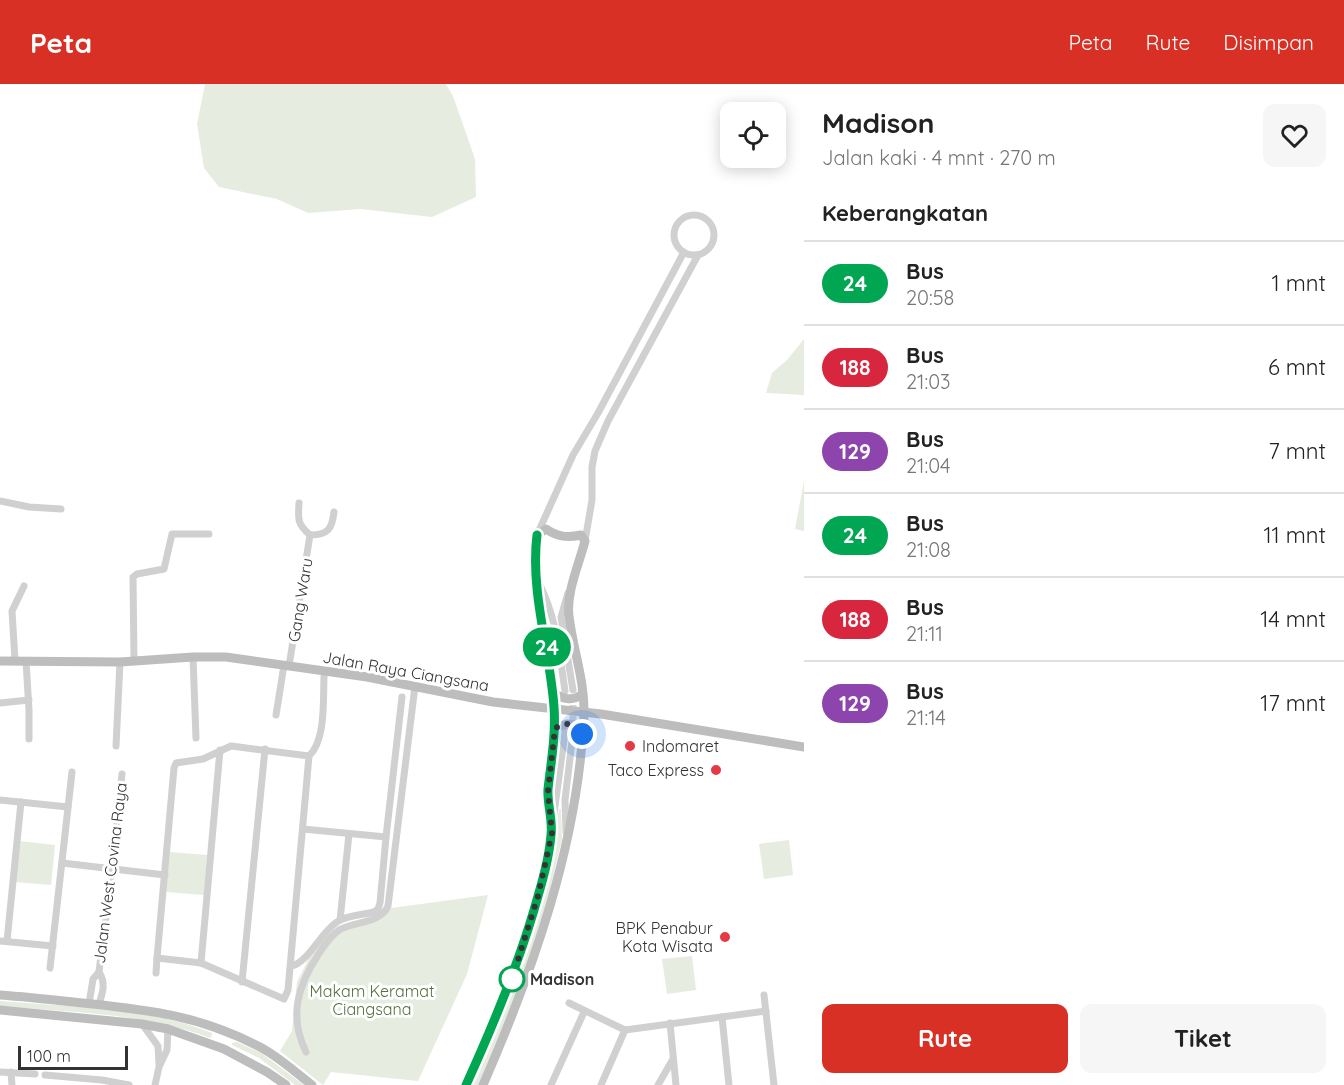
<!DOCTYPE html>
<html lang="id">
<head>
<meta charset="utf-8">
<style>
  body { margin:0; font-family:Quicksand,sans-serif; background:#f6f6f6; color:#222; height:100vh; display:flex; flex-direction:column; font-size:22px; white-space:nowrap }
  * { box-sizing:border-box; margin:0 }
  p { font-size:20px; color:#767676 }
  .icon { flex:none; width:33px; height:33px; fill:none; stroke:currentColor; stroke-width:2; stroke-linecap:round; stroke-linejoin:round }
  .map { position:relative; flex:1; overflow:hidden }
  .sheet { display:flex; flex-direction:column; background:#fff; width:540px }
  .sheet>* { flex:none }
  .badge { padding:0 12px; border-radius:20px; font-size:21px; line-height:39px }
  .controls { position:absolute; left:720px; top:18px; display:grid; gap:12px }
  .controls a { display:grid; place-items:center; width:66px; height:66px; border-radius:12px; background:#fff; box-shadow:0 3px 15px #0003; font-size:30px }
  .scale { position:absolute; left:18px; bottom:15px; width:110px; box-sizing:border-box; padding-left:6px; border:3px solid #333; border-top:0; font-size:16px; line-height:21px; white-space:nowrap; color:#333; -webkit-text-stroke:4px #fff; paint-order:stroke }
  .you { position:absolute; width:30px; height:30px; margin:-15px; border:4px solid #fff; border-radius:50%; background:#1a73e8; box-shadow:0 0 0 9px #1a73e833 }
  .map>.badge { position:absolute; translate:-50% -50%; box-shadow:0 0 0 3px #fff }
  h2 { padding:0 18px; font-size:22px; line-height:54px }
  .round { display:grid; place-items:center; flex:none; width:63px; height:63px; border-radius:12px; background:#f6f6f6 }
  .head { display:flex; align-items:center; justify-content:space-between; height:102px; padding:0 18px }
  h1 { font-size:28px; font-weight:700; line-height:45px }
  .cta { display:flex; gap:12px; margin-top:auto; padding:12px 18px }
  .cta a { flex:1; height:69px; border-radius:12px; background:#d93025; color:#fff; font-size:24px; font-weight:700; line-height:69px; text-align:center }
  .cta a+a { background:#f6f6f6; color:#222 }
  ul { padding:0; list-style:none }
  li { display:flex; align-items:center; gap:18px; height:84px; padding:0 18px; border-top:2px solid #e0e0e0 }
  li div { flex:1 }
  li b { display:block; font-size:22px }
  li em { font-style:normal }
  li .badge { min-width:66px; font-weight:700; text-align:center }
  header { display:flex; align-items:center; gap:36px; box-sizing:border-box; height:84px; padding:0 30px; background:#d93025; color:#fff }
  header strong { font-size:28px }
  nav { display:flex; gap:33px; margin-inline-start:auto; font-size:21px }
  main { display:flex; flex:1; min-height:0 }
  .map>svg:first-child { display:block }
  .green { fill:#e6ecdf }
  .lines { fill:none; stroke-linecap:round; stroke-linejoin:round }
  .street-tunnel { stroke:#d6d6d6; stroke-width:7; stroke-dasharray:7 3.5; stroke-linecap:butt }
  .street { stroke:#d0d0d0; stroke-width:7 }
  .secondary { stroke:#bdbdbd; stroke-width:9 }
  .line-casing { stroke:#fff; stroke-width:14 }
  .line { stroke:#00a651; stroke-width:9 }
  .walk { stroke:#333; stroke-width:6; stroke-dasharray:0 10.8 }
  .poi-dot { fill:#e63946; stroke:#fff; stroke-width:2 }
  .stop-dot { fill:#fff; stroke:#00a651; stroke-width:3 }
  .labels { text-anchor:middle; dominant-baseline:central; stroke-width:6; stroke-linejoin:round; paint-order:stroke }
  .street-label { font-size:16px; fill:#333; stroke:#fff }
  .poi-label { font-size:16px; fill:#333; stroke:#fff; text-anchor:end }
  .stop-label { font-size:16px; font-weight:bold; fill:#333; stroke:#fff; text-anchor:start }
  .park-label { font-size:16px; fill:#56703f; stroke:#fff }
</style>
</head>
<body>
<header>
<strong>Peta</strong>
<nav><a>Peta</a><a>Rute</a><a>Disimpan</a></nav>
</header>
<main>
<div class="map">
<svg width="804" height="1001" viewBox="0 0 804 1001">
  <rect width="100%" height="100%" fill="#fff"/>
  <g class="green">
    <polygon points="205,0 446,0 453,12 475,75 476,113 432,133 360,125 308,129 277,115 219,103 204,84 197,40"/>
    <polygon points="804,255 804,311 766,309 772,289 787,276"/>
    <polygon points="804,397 804,447 795,445"/>
    <path d="M559 725H561L562 755 547 819 531 871 500 952 479 1001H471C511 912 545 823 559 725Z"/>
    <polygon points="789,756 793,791 764,795 759,760"/>
    <polygon points="18,757 55,761 51,801 14,798"/>
    <polygon points="170,768 207,771 204,811 166,808"/>
    <polygon points="488,811 467,890 418,997 331,988 323,1001 280,967 292,947 297,898 314,864 336,845 374,834 384,825"/>
    <polygon points="692,872 696,906 667,910 662,875"/>
    <path d="M0 917C69 923 148 923 212 949V951L210 954C146 929 68 928 0 922Z"/>
    <polygon points="237,958 261,969 304,1001 295,1001 259,974 232,961 232,959"/>
  </g>
  <g class="lines">
    <polyline class="street-tunnel" points="573,649 573,606"/>
    <g class="street">
      <circle cx="694" cy="151" r="20"/>
      <polyline points="0,417 29,423 61,425"/>
      <path d="M299 419C298 435 297 440 310 451"/>
      <polyline points="537,451 573,371 598,329 684,168"/>
      <polyline points="585,457 592,416 592,383 595,367 608,337 698,171"/>
      <path d="M538 497C557 534 559 567 565 607"/>
      <polyline points="568,509 561,533 573,606"/>
      <polyline points="193,573 196,654"/>
      <polyline points="15,576 12,527 24,502"/>
      <polyline points="134,576 133,493 137,490 164,485 172,450 209,450"/>
      <polyline points="26,577 29,626 29,655"/>
      <path d="M289 582 310 451C328 451 332 445 334 428"/>
      <polyline points="0,619 29,616"/>
      <polyline points="276,631 284,581"/>
      <polyline points="116,662 120,578"/>
      <path d="M309 672 231 662 203 675 176 679 174 684 157 874 201 879 284 915 288 906 309 672C326 656 323 616 324 593"/>
      <polyline points="0,716 68,723"/>
      <polyline points="553,737 565,648"/>
      <polyline points="566,748 565,716 573,649"/>
      <polyline points="386,753 402,613"/>
      <polyline points="62,779 165,791"/>
      <polyline points="340,836 349,750"/>
      <polyline points="0,857 53,862"/>
      <polyline points="7,857 21,718"/>
      <polyline points="201,879 220,666"/>
      <path d="M291 882C308 879 321 848 337 838 347 831 363 831 374 828L378 825 380 819 386 753 303 745"/>
      <polyline points="50,884 72,688"/>
      <path d="M99 888C106 899 103 908 99 920"/>
      <polyline points="156,889 157,874"/>
      <polyline points="242,898 265,665"/>
      <polyline points="764,911 774,1001"/>
      <polyline points="569,919 625,946 766,927"/>
      <polyline points="89,920 93,895 99,888 112,785 122,690"/>
      <polyline points="722,933 729,1001"/>
      <polyline points="670,939 676,1001"/>
      <polyline points="142,940 158,962 159,980"/>
      <path d="M306 968C289 933 297 903 318 871 324 862 330 852 339 846 355 837 380 840 388 822L415 602"/>
      <polyline points="0,988 35,990"/>
      <polyline points="11,988 12,1001"/>
      <polyline points="45,991 102,996 129,1001"/>
      <polyline points="155,1001 159,983 167,966 168,945"/>
      <polyline points="551,1001 584,928"/>
      <polyline points="601,1001 625,946"/>
      <polyline points="658,1001 673,975"/>
    </g>
    <g class="secondary">
      <polyline points="0,577 120,578 193,573 226,573 367,593 493,618 601,630 804,663"/>
      <path d="M553 608C561 615 573 618 582 610"/>
      <polyline points="555,644 567,640 576,641 582,650"/>
      <path d="M0 911C28 913 55 916 83 919 149 926 199 931 260 963 279 973 295 988 312 1001"/>
      <polyline points="0,926 142,940 168,945 224,965 267,988 286,1001"/>
      <path d="M466 1001C495 935 524 870 541 800 545 784 550 767 551 751 553 736 547 720 548 705 551 678 556 651 554 623 550 567 530 507 537 451L546 445C558 453 567 454 581 451L585 457C579 480 566 509 569 532 573 566 585 597 584 631 578 760 534 884 483 1001"/>
    </g>
  </g>
  <g class="lines">
    <defs>
      <path id="line" d="M466 1001C492 944 516 887 534 826 541 802 549 776 551 751 553 736 547 720 548 705 551 678 556 651 554 623 550 566 530 508 537 451"/>
    </defs>
    <use href="#line" class="line-casing"/>
    <use href="#line" class="line"/>
    <polyline class="walk" points="512,895 538,812 552,749 548,708 555,644 567,640 576,641 582,650"/>
  </g>
  <g class="poi-dot">
    <circle cx="630" cy="662" r="6"/>
    <circle cx="716" cy="686" r="6"/>
    <circle cx="725" cy="853" r="6"/>
  </g>
  <circle class="stop-dot" cx="512" cy="895" r="12"/>
  <g class="labels">
    <g class="street-label">
      <text transform="translate(300 516) rotate(-81)">Gang Waru</text>
      <text transform="translate(406 587) rotate(10)">Jalan Raya Ciangsana</text>
      <text transform="translate(110 789) rotate(-83)">Jalan West Covina Raya</text>
    </g>
    <g class="poi-label">
      <text x="642" y="662" text-anchor="start">Indomaret</text>
      <text x="704" y="686">Taco Express</text>
      <text x="713" y="844">BPK Penabur<tspan x="713" dy="18">Kota Wisata</tspan></text>
    </g>
    <g class="stop-label">
      <text x="530" y="895">Madison</text>
    </g>
    <g class="park-label">
      <text x="372" y="907">Makam Keramat<tspan x="372" dy="18">Ciangsana</tspan></text>
    </g>
  </g>
</svg>
<div class="controls">
<a><svg class="icon" aria-label="locate" viewBox="0 0 24 24"><circle cx="12" cy="12" r="6"/><path d="M12 2v4M12 18v4M2 12h4M18 12h4"/></svg></a>
</div>
<div class="scale">100 m</div>
<div class="you" style="left:582px;top:650px"></div>
<b class="badge" style="left:547px;top:563px;background:#00a651;color:#fff">24</b>
</div>
<section class="sheet">
<div class="head"><div><h1>Madison</h1><p>Jalan kaki · 4 mnt · 270 m</p></div><a class="round"><svg class="icon" aria-label="heart" viewBox="0 0 24 24"><path d="M12 20l-8-8c-3-5 5-10 8-4 3-6 11-1 8 4z"/></svg></a></div>
<h2>Keberangkatan</h2>
<ul>
<li><span class="badge" style="background:#00a651;color:#fff">24</span><div><b>Bus</b><p>20:58</p></div><em>1 mnt</em></li>
<li><span class="badge" style="background:#d7263d;color:#fff">188</span><div><b>Bus</b><p>21:03</p></div><em>6 mnt</em></li>
<li><span class="badge" style="background:#8e44ad;color:#fff">129</span><div><b>Bus</b><p>21:04</p></div><em>7 mnt</em></li>
<li><span class="badge" style="background:#00a651;color:#fff">24</span><div><b>Bus</b><p>21:08</p></div><em>11 mnt</em></li>
<li><span class="badge" style="background:#d7263d;color:#fff">188</span><div><b>Bus</b><p>21:11</p></div><em>14 mnt</em></li>
<li><span class="badge" style="background:#8e44ad;color:#fff">129</span><div><b>Bus</b><p>21:14</p></div><em>17 mnt</em></li>
</ul>
<div class="cta"><a>Rute</a><a>Tiket</a></div>
</section>
</main>
</body>
</html>
